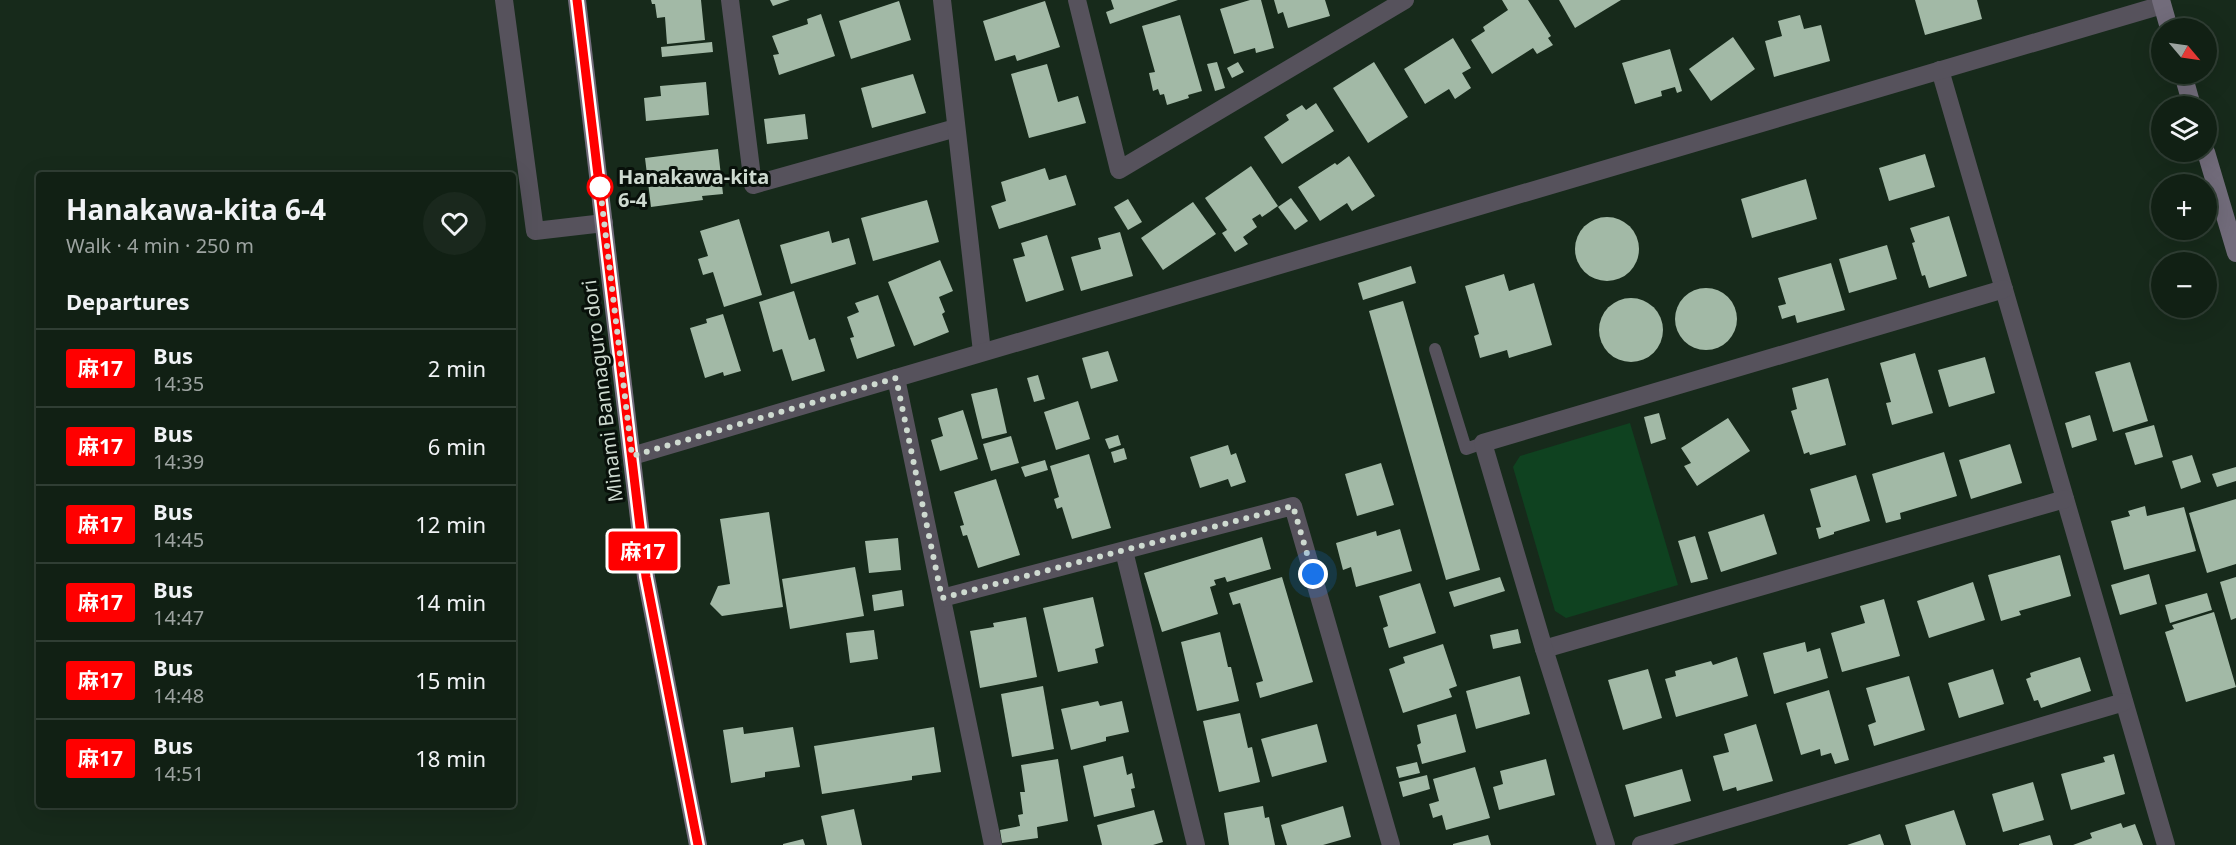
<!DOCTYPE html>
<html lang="en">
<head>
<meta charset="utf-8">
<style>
  body { margin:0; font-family:"Noto Sans","Noto Sans JP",sans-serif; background:#1a281d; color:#f1f3f6; height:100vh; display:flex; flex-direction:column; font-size:22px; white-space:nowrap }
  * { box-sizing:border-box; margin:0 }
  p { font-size:20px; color:#9ca3a0 }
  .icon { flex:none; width:33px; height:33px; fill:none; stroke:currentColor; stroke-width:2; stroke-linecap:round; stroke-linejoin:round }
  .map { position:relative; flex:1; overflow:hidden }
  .side { position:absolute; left:36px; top:172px; width:480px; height:636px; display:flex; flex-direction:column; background:#112014; border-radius:6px; box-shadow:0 6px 24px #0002,0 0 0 2px #303e34 }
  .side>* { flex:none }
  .badge { padding:0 12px; border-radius:4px; font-size:21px; line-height:39px }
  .needle { width:39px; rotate:119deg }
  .buttons { position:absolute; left:2151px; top:18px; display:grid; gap:12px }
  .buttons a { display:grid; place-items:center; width:66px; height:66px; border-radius:50%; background:#112014; box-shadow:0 6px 24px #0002,0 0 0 2px #303e34; font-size:30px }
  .you { position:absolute; width:30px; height:30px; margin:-15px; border:4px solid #fff; border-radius:50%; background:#1a73e8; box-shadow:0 0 0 9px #1a73e833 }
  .map>.badge { position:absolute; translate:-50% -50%; box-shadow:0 0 0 3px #fff }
  h2 { padding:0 30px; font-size:22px; line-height:54px }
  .round { display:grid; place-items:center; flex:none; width:63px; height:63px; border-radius:32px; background:#1a281d }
  .head { display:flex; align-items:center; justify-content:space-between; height:102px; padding:0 30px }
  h1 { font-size:28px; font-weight:700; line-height:45px }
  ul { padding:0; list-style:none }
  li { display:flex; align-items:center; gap:18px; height:78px; padding:0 30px; border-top:2px solid #303e34 }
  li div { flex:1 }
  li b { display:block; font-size:22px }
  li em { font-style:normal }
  li .badge { min-width:66px; font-weight:700; text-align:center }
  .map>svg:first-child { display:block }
  .green { fill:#0f4220 }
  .building { fill:#a2b9a6 }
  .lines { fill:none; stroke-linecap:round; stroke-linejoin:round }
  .lane { stroke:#56525c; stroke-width:12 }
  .street { stroke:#56525c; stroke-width:18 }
  .secondary { stroke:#726c7b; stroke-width:18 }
  .line-casing { stroke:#fff; stroke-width:14 }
  .line { stroke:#f00; stroke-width:9 }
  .walk { stroke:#cedad0; stroke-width:6; stroke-dasharray:0 10.8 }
  .stop-dot { fill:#fff; stroke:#f00; stroke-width:3 }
  .labels { text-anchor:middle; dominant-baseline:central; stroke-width:6; stroke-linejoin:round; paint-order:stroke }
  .stop-label { font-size:20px; font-weight:bold; fill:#cedad0; stroke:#08100a; text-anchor:start }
  .street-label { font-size:20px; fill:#cedad0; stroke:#08100a }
</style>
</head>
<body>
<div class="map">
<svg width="2236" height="845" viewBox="0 0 2236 845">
  <rect width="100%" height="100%" fill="#172a1b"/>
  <polygon class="green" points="1630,423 1678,585 1566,618 1555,611 1513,467 1520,456"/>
  <g class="building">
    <polygon points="651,0 701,0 705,40 667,44 665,17 657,18 655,4 652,4"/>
    <polygon points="770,0 790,0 773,6"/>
    <polygon points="1111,0 1178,0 1110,24 1106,12 1114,9"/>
    <polygon points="1250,0 1261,0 1274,48 1256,53 1255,48 1234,54 1220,9"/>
    <polygon points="1274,0 1325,0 1330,16 1288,28 1283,12 1278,14"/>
    <polygon points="1502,0 1528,0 1551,36 1548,38 1553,45 1537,54 1533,48 1492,74 1471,40 1485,31 1483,27 1508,10"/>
    <polygon points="1559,0 1621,0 1575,28"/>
    <polygon points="1915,0 1977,0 1982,19 1925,35"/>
    <polygon points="899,1 911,40 851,59 839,21"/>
    <polygon points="1045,1 1060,47 1017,61 1015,55 995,61 983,21"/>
    <polygon points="821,14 835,56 779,75 773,55 779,54 772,36 808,24 807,19"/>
    <polygon points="1180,15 1202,91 1188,95 1189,98 1167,105 1164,94 1160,95 1158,89 1153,91 1149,73 1155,72 1142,26"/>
    <polygon points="1800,15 1804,29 1821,25 1830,61 1774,77 1765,41 1782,36 1778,21"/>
    <polygon points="1733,37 1755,69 1711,101 1689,69"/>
    <polygon points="1453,38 1471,68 1462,73 1471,88 1455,99 1449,89 1425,104 1404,69"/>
    <polygon points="712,42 713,52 662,57 661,47"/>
    <polygon points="1670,49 1682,91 1677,93 1675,87 1661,91 1662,96 1635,104 1622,63"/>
    <polygon points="1217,62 1225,88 1215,91 1207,64"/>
    <polygon points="1238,62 1244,72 1232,78 1227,68"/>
    <polygon points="1374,62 1408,117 1368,143 1333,88"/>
    <polygon points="1047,64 1058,102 1078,96 1086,123 1029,138 1011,74"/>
    <polygon points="913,74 926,113 872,128 861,88"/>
    <polygon points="706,82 709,115 646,121 644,98 661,96 660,86"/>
    <polygon points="1316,103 1334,131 1282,164 1264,137 1289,120 1286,115 1302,105 1306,110"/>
    <polygon points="805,114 808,139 767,144 764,119"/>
    <polygon points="718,149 723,194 702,196 703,200 651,207 645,158"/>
    <polygon points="1925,154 1935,187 1889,201 1879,168"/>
    <polygon points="1349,156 1375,196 1352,211 1347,203 1320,221 1298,187 1335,163 1337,165"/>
    <polygon points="1251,166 1278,206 1262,217 1260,214 1252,219 1257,227 1243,237 1248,244 1235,252 1222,233 1227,230 1205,198"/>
    <polygon points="1045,168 1049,180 1066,175 1076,205 999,229 991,206 1006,201 1001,182"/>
    <polygon points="1806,179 1817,219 1752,238 1741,199"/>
    <polygon points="1291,198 1308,221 1295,230 1278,207"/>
    <polygon points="1128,199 1142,222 1128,230 1114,207"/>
    <polygon points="927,200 939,242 873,261 861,218"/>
    <polygon points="1193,202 1216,234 1163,270 1141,238"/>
    <polygon points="1949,216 1967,276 1929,288 1925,275 1922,276 1912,243 1915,242 1910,228"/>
    <circle cx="1607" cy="249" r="32"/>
    <polygon points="739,219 762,295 724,307 713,272 703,275 698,259 708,256 700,231"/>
    <polygon points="829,231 832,243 849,238 856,264 791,284 780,245"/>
    <polygon points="1120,232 1133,276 1081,291 1071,257 1101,249 1098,238"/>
    <polygon points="1047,235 1064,290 1026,302 1013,259 1025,256 1021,243"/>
    <polygon points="1887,245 1897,279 1849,293 1839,259"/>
    <polygon points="940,260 953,291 939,297 945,312 942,314 949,332 914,346 888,282"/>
    <polygon points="1831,263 1845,310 1797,323 1795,315 1782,319 1778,306 1786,304 1778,278"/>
    <polygon points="1411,266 1416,283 1363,300 1358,283"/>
    <polygon points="1504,274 1509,291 1534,283 1552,345 1509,358 1507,350 1480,358 1474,336 1479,334 1465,286"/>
    <circle cx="1706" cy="319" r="31"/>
    <polygon points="794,291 809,340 815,338 825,371 792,381 782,349 773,352 759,302"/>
    <polygon points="878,295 895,346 857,359 850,338 854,337 847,317 859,312 855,303"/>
    <circle cx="1631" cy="330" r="32"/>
    <polygon points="1403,301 1480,570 1446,580 1369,311"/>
    <polygon points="723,314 741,371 724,376 723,372 705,378 690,328 707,323 706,319"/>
    <polygon points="1108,351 1118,381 1091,389 1082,358"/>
    <polygon points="1915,353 1933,413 1892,425 1886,403 1891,402 1880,363"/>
    <polygon points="1985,357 1995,393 1949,407 1938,370"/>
    <polygon points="2130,362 2148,421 2113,432 2095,372"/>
    <polygon points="1038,375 1045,399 1034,402 1027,378"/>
    <polygon points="1828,378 1846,445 1810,455 1809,452 1804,454 1791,411 1797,409 1792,388"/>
    <polygon points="997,388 1007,433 982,439 971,394"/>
    <polygon points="1078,401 1090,439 1056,450 1044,412"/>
    <polygon points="963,410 978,459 940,471 931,440 943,436 938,418"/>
    <polygon points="1659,413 1666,439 1651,444 1644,417"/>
    <polygon points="2090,415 2097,440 2072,448 2065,423"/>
    <polygon points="1728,418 1750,451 1697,486 1684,466 1691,463 1681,448"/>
    <polygon points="2154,425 2163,457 2135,465 2125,433"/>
    <polygon points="1118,435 1121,445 1109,449 1105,439"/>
    <polygon points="1011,436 1019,463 991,471 983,444"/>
    <polygon points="2010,444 2022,483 1971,499 1959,460"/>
    <polygon points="1228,445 1231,455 1236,453 1246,482 1231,487 1228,479 1200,488 1190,457"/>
    <polygon points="1124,448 1127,459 1114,463 1111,452"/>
    <polygon points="1944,452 1957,496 1900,513 1901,519 1886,523 1872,474"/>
    <polygon points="1089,454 1111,528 1072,539 1062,507 1057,509 1054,499 1059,497 1050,466"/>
    <polygon points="2192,455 2201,482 2181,489 2172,461"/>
    <polygon points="1045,460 1048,470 1025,477 1021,467"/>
    <polygon points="1381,463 1394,505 1357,516 1345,474"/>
    <polygon points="2236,467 2236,481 2217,487 2212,474"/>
    <polygon points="1856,475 1870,521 1834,532 1834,534 1819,539 1816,528 1821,527 1810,489"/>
    <polygon points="996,479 1020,555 978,568 967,535 963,536 960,526 964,525 954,492"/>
    <polygon points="2236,499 2236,564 2207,573 2189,513"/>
    <polygon points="2145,506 2147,516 2184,507 2196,551 2124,570 2111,521 2130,516 2128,511"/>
    <polygon points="769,512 783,607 722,616 710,604 718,586 730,584 720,519"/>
    <polygon points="1764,514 1777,554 1721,572 1708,532"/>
    <polygon points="1400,529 1412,571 1356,587 1351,567 1343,570 1336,543 1376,531 1377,536"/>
    <polygon points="1695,536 1708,579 1691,583 1678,541"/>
    <polygon points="1262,537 1271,569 1227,582 1225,577 1214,580 1216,585 1210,587 1218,614 1162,632 1144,573"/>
    <polygon points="898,538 901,570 869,573 865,541"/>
    <polygon points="2060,555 2071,596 2019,611 2021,615 2001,621 1988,575"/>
    <polygon points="855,567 864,616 790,629 782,579"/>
    <polygon points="2149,574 2157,604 2120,615 2111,585"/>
    <polygon points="1282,577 1313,682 1260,698 1256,683 1263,681 1240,603 1233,605 1229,593"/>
    <polygon points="1500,577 1505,591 1454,607 1449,592"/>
    <polygon points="2236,577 2236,618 2231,620 2220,582"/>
    <polygon points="1973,582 1985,620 1929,638 1917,601"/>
    <polygon points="1420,583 1436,633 1389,648 1383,628 1388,626 1379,596"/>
    <polygon points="902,590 904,606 874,611 872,595"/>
    <polygon points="2207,593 2212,610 2170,623 2165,605"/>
    <polygon points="1093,597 1104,646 1095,649 1098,663 1058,672 1043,608"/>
    <polygon points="1884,599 1900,656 1842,672 1831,633 1865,623 1860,606"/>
    <polygon points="2214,612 2236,687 2186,702 2165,632 2174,629 2172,625"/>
    <polygon points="1026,617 1037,677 980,688 970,631 994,627 993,623"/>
    <polygon points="1518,629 1521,643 1493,649 1490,635"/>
    <polygon points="874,630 878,659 850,663 846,633"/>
    <polygon points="1220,632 1228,667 1231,667 1239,701 1197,711 1181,642"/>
    <polygon points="1805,642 1807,652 1820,648 1828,678 1774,694 1763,653"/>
    <polygon points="1443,644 1457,686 1449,689 1452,697 1403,713 1389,669 1405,663 1403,657"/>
    <polygon points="1737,657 1748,696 1676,717 1665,679 1676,676 1675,671 1711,661 1713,665"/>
    <polygon points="2080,657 2091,691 2041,708 2038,700 2034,701 2026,679 2031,677 2030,673"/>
    <polygon points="1648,669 1662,718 1623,730 1608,680"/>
    <polygon points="1993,669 2004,704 1959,718 1948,683"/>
    <polygon points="1520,676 1530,714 1476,729 1466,691"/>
    <polygon points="1909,676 1925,730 1874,746 1868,725 1876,722 1866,688"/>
    <polygon points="1043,686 1054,749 1012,757 1001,694"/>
    <polygon points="1829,690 1849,760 1835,764 1831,753 1821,756 1820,749 1801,755 1786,703"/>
    <polygon points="1098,701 1100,706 1122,701 1129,732 1106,737 1106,741 1071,750 1061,709"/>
    <polygon points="1240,713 1248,748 1252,747 1260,782 1219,792 1203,721"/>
    <polygon points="1456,714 1466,752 1422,764 1417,745 1421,743 1417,725"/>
    <polygon points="1317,724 1327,762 1272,777 1261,739"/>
    <polygon points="1756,724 1773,781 1737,791 1736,787 1723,791 1713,756 1729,752 1724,734"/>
    <polygon points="743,727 744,734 793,727 800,767 765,772 765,777 731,783 723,730"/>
    <polygon points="934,727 941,772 912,776 912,780 822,794 814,746"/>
    <polygon points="2114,754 2125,794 2071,810 2061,774 2105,762 2103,757"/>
    <polygon points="1123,756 1127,775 1132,773 1135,788 1131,789 1135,807 1094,817 1083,766"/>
    <polygon points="1058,759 1068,821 1037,827 1038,838 1002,843 1000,830 1020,826 1018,815 1023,814 1020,792 1025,792 1021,765"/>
    <polygon points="1546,759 1555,795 1499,810 1493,787 1503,784 1500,771"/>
    <polygon points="1417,762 1420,773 1399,778 1396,767"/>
    <polygon points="1475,767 1490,818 1446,830 1442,815 1433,818 1429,804 1439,801 1433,779"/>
    <polygon points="1682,769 1691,801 1634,817 1625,785"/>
    <polygon points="1427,775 1430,789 1403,797 1399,782"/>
    <polygon points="2033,782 2044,820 2003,832 1992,794"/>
    <polygon points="1263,806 1265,818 1269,817 1275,845 1229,845 1224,813"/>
    <polygon points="1343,806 1351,837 1323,845 1287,845 1281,825"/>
    <polygon points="854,809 862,845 827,845 821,816"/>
    <polygon points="1154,810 1163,842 1153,845 1102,845 1097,825"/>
    <polygon points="1954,810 1966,845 1911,845 1905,825"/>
    <polygon points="2121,823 2123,828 2135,824 2143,845 2073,845 2092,838 2090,833"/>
    <polygon points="1880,834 1884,845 1847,845"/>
    <polygon points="1488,835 1491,845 1453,845 1453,844"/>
    <polygon points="2050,835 2053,845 2019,845 2019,844"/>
    <polygon points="803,839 805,845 783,845 783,844"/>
  </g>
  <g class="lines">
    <polyline class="lane" points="1435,349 1466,449 1483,443"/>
    <g class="street">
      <polyline points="504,0 535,231 604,223"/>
      <polyline points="730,0 753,185 956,128"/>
      <polyline points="942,0 982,352"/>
      <polyline points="1077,0 1119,170 1405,0"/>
      <polyline points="1940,70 2166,845"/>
      <polyline points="896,378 993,845"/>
      <polyline points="632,456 2162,5"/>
      <polyline points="1124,551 1196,845"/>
      <polyline points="942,598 1293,506 1391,845"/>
      <polyline points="1544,649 2065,499"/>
      <polyline points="1606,845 1544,649 1483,443 2004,289"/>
      <polyline points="1641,845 2124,702"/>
    </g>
    <g class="secondary">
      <polyline points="577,0 646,577 698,845"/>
      <polyline points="2161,0 2169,28"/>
      <polyline points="2183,74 2192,106"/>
      <polyline points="2206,152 2236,253"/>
    </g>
  </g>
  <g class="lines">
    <defs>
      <polyline id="line" points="577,0 646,577 698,845"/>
    </defs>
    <use href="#line" class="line-casing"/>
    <use href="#line" class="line"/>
    <polyline class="walk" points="600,187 599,179 632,456 896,378 942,598 1293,506 1313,574"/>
  </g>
  <circle class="stop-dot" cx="600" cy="187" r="12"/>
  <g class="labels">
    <g class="stop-label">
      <text x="618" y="176">Hanakawa-kita<tspan x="618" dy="23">6-4</tspan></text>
    </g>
    <g class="street-label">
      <text transform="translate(602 391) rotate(-97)">Minami Bannaguro dori</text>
    </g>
  </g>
</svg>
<div class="buttons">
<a><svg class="needle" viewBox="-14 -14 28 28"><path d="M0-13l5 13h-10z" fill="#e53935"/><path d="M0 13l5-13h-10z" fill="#9ca3a0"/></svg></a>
<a><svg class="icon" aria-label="layers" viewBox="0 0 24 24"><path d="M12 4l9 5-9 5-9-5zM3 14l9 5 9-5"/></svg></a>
<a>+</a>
<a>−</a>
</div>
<div class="you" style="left:1313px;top:574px"></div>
<b class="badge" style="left:643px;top:551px;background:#f00;color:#fff">麻17</b>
<section class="side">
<div class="head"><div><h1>Hanakawa-kita 6-4</h1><p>Walk · 4 min · 250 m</p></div><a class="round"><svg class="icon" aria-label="heart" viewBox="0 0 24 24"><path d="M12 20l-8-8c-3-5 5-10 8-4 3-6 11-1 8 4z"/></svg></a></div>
<h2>Departures</h2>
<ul>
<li><span class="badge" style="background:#f00;color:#fff">麻17</span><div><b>Bus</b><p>14:35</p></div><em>2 min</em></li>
<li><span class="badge" style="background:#f00;color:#fff">麻17</span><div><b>Bus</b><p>14:39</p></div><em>6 min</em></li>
<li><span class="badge" style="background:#f00;color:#fff">麻17</span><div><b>Bus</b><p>14:45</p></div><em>12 min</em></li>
<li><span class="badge" style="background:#f00;color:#fff">麻17</span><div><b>Bus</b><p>14:47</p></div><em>14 min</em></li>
<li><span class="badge" style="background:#f00;color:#fff">麻17</span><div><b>Bus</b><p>14:48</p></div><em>15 min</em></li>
<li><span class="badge" style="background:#f00;color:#fff">麻17</span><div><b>Bus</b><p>14:51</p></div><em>18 min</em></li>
</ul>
</section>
</div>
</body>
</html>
